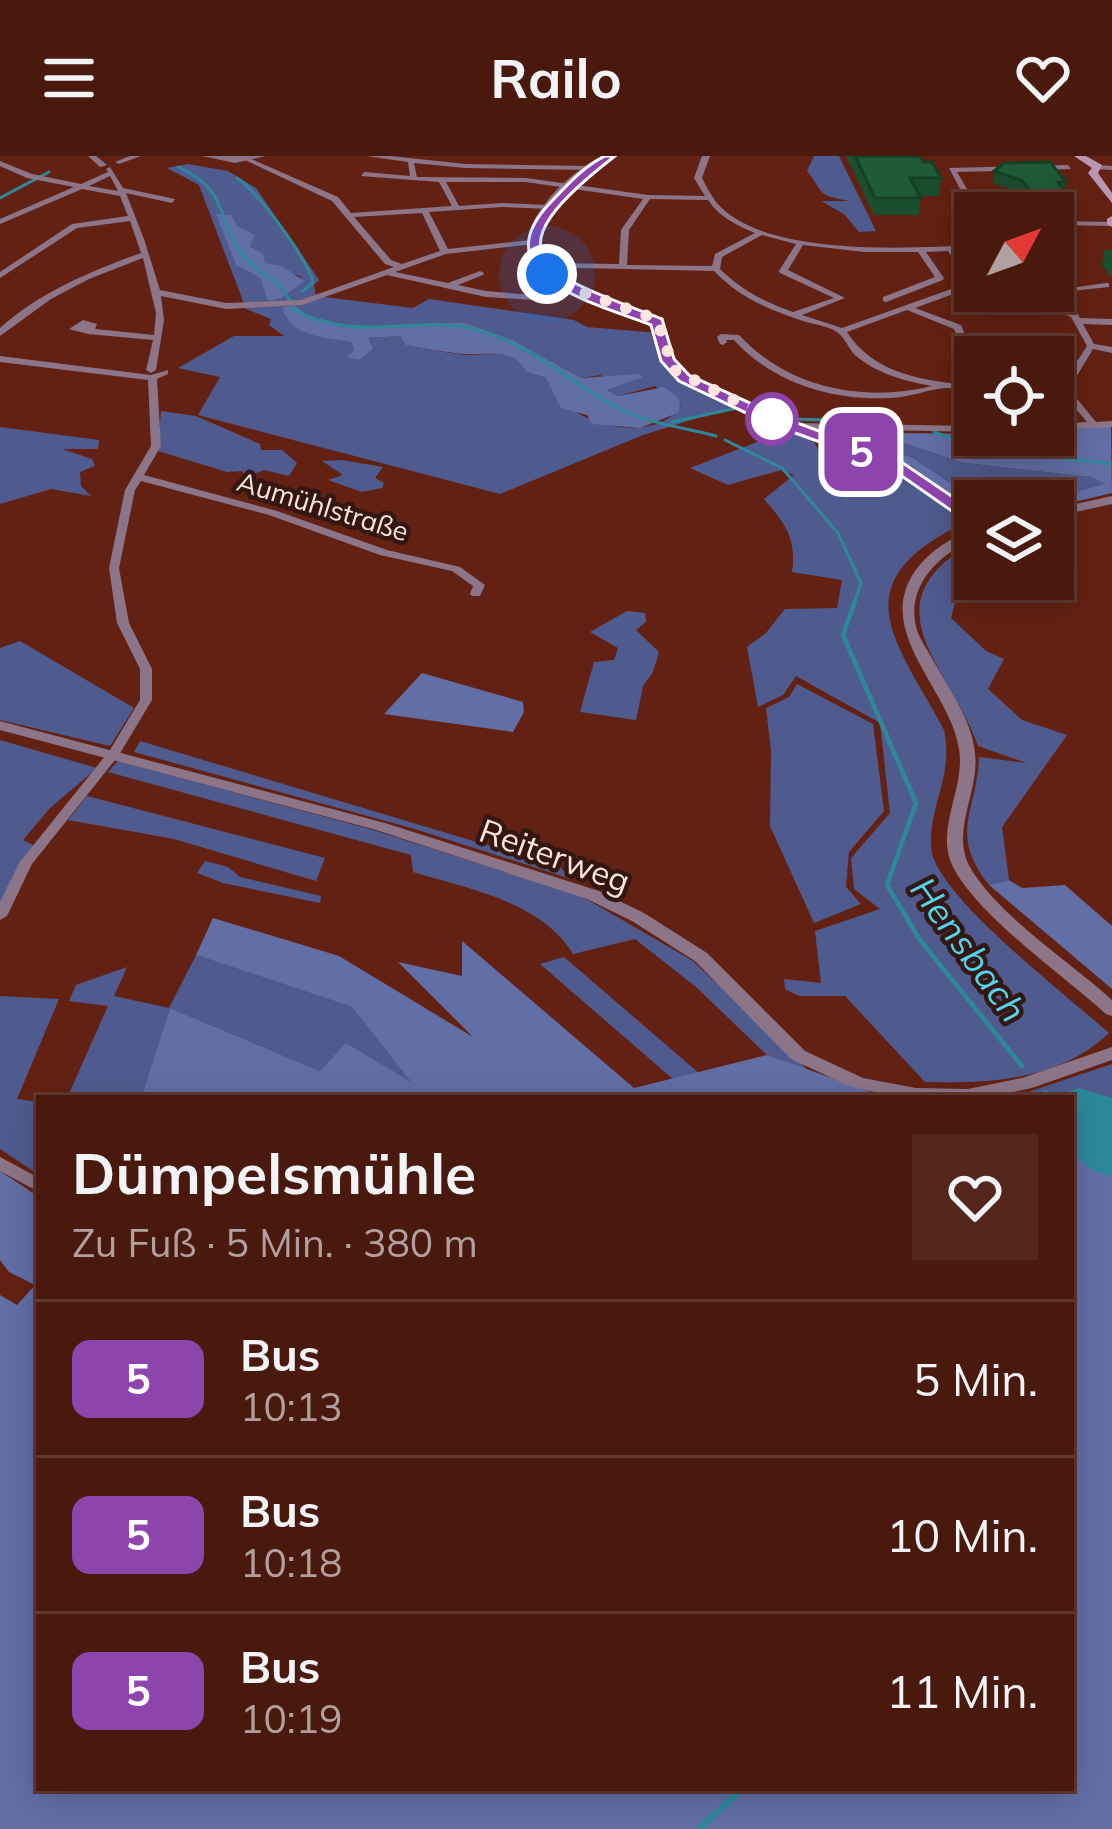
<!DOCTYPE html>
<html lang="de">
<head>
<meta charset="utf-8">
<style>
  body { margin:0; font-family:Mulish,sans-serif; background:#54261c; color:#f1f3f6; height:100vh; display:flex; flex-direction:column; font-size:45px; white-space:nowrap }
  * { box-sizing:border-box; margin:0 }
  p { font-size:39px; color:#b2a09e }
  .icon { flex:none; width:66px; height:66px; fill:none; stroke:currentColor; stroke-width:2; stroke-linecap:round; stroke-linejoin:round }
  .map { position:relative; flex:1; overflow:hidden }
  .panel { position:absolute; left:36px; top:939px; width:1038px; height:696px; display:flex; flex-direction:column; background:#4a190e; border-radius:0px; box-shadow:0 6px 30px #0003,0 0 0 3px #61382e }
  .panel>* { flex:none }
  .badge { padding:0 24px; border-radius:18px; font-size:42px; line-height:78px }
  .needle { width:78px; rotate:49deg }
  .buttons { position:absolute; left:954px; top:36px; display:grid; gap:24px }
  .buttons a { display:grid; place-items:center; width:120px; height:120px; border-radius:0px; background:#4a190e; box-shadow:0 6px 30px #0003,0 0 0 3px #61382e; font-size:60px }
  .you { position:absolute; width:60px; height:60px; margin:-30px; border:9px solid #fff; border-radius:50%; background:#1a73e8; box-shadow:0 0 0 18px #1a73e833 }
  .map>.badge { position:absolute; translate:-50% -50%; box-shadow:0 0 0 6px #fff }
  .round { display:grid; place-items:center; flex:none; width:126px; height:126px; border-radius:0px; background:#54261c }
  .overview { display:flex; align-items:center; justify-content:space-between; height:204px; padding:0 36px }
  h1 { font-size:57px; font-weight:700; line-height:90px }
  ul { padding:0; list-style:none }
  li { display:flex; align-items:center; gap:36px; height:156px; padding:0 36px; border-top:3px solid #61382e }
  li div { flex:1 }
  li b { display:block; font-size:45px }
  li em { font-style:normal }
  li .badge { min-width:132px; font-weight:700; text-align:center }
  header { display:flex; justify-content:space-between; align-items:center; height:156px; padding:0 36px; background:#4a190e; font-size:54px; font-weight:700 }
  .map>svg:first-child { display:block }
  .green { fill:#4f5b8f; fill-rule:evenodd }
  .forest { fill:#626ea6 }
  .water { fill:#2d889a }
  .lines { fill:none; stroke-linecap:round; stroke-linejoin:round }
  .stream-far2 { stroke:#2d889a; stroke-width:3 }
  .stream-far1 { stroke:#2d889a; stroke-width:4.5 }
  .stream { stroke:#2d889a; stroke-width:6 }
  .minor { fill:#8c7588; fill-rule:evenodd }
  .tertiary { fill:#8c7588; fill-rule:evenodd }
  .secondary { fill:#bb96b4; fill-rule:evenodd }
  .wall { fill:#1b4e2e }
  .building { fill:#1f5b36; stroke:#164026; stroke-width:3 }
  .line { fill:#8e44ad; stroke:#fff; stroke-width:3 }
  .walk { stroke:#ffe5df; stroke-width:12; stroke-dasharray:0 21.6 }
  .stop-dot { fill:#fff; stroke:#8e44ad; stroke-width:6 }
  .labels { text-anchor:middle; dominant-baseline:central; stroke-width:9; stroke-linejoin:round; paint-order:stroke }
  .far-street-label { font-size:27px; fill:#ffe5df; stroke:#341711 }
  .street-label { font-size:33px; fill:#ffe5df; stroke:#341711 }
  .water-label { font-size:36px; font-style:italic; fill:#51d4ee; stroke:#341711 }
</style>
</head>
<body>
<header><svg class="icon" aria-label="menu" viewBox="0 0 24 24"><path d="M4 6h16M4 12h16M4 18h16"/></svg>Railo<svg class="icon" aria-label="heart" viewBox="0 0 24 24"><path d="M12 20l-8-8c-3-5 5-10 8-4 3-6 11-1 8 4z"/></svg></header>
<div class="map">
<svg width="1112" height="1673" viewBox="0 0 1112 1673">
  <rect width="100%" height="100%" fill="#632113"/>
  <g class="green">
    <path d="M814 0H839L876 75 859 76 844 58 821 45H850C816 39 826 39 807 15Z"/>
    <path d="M188 8 228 15 256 32 319 124 314 129 316 140 413 152 429 143 574 164 587 171 658 177C668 226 694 230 736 250L643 279 500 338 198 259 220 221 178 212 234 180H284L269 169 271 163 246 153 199 29 167 12ZM217 58 254 80 250 89 262 99 264 107 302 121 265 133 260 122 236 108ZM296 150 311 161 348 171 462 166 511 183 581 222 601 219 606 233 618 240 655 230 681 250C655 288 581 271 556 239 552 234 550 227 546 222L526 216C512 190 490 200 465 199 446 197 426 192 407 189L400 180 367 182 373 193 359 204 348 201 354 194 351 186 282 152Z"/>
    <polygon points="161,255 196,260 260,288 261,294 282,294 297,307 289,320 264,314 246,321 242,315 227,316 158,295"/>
    <polygon points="0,271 99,284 98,293 62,293 92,303 95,310 80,316 81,330 91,340 51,333 0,348"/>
    <path d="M788 274 813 284 819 295C883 300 912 321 959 362L960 369C840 429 897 486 944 574 954 619 929 648 931 692 934 738 1071 843 1109 877 1060 924 989 928 925 926L845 840H799L785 833 784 823 821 827 815 775 880 753 854 733 851 702 890 657 880 567 796 520 783 539 758 551 747 491 766 477 785 453 837 452 842 424 792 416C797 383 785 367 764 343L794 319 781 314 728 329 690 312Z"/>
    <polygon points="861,282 903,287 964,307 1091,321 1107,329 1043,345 977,345 913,302"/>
    <polygon points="342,304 383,311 375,322 384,327 382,332 362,336 328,324 343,319 322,305"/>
    <path d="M975 385V419L959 430 951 462 986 495 1004 503 988 533 1022 564 1067 579 1002 671 1009 724 989 729C948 677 977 656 979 601L1027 607 978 590C950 509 863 449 975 385Z"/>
    <polygon points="627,455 645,457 646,466 636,474 659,496 653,516 643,530 636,564 580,556 594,506 614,504 618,492 590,476"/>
    <polygon points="20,485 134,552 110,590 0,564 0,492"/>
    <polygon points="797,528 873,568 884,655 849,696 846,731 861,748 814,767 770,670 771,595 766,552 789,541"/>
    <polygon points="0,584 97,612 50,652 23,684 33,689 0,748"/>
    <polygon points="140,585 560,711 571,723 415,673 134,596"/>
    <path d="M118 605 370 673 581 740 693 805 810 916 767 899 696 831 635 783 573 798C541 745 468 733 413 716L411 699 108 616Z"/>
    <polygon points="87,640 325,702 316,725 174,683 68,664"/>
    <polygon points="205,705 228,711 240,721 321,740 320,747 223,727 197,717"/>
    <polygon points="196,799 352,851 415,930 320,915 170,852 141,942 67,942 108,850 69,845 76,829 127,811 114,840 169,852"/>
    <polygon points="564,801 700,918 674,924 540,808"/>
    <polygon points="0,840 59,843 17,943 39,946 39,1019 0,993"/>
    <polygon points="1112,908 1112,999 1071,942 1032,942 1025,937"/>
  </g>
  <g class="forest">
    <polygon points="216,58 231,59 237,70 255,79 250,90 263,98 265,107 282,110 304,125 281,142 268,145 260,122 236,109"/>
    <path d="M296 150 311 161 348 171 462 166 511 183 581 222 638 218 643 221 607 234 618 240 664 231C675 238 684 243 678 257L640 272 592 268 587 259 561 252 546 222 526 216C512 190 489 200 465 198 446 197 426 192 406 189L400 180 368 182 373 193 359 204 347 201 354 194 351 186C325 181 290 181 282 151Z"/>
    <polygon points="1111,270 1112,337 1053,351 1053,345 1043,345 1105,328 1091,321 964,307 903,287 867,284 913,302 977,345 975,358 913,311 819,276 1053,279 1053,274"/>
    <polygon points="422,517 523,546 524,556 513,576 384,558"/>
    <polygon points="1009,724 1022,732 1065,729 1112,770 1112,833 989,729"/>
    <polygon points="213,762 339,800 473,881 398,806 462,820 462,785 634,932 767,899 888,942 141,942 170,852 320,915 346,887 412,927 352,851 196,799"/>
    <polygon points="1071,970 1112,999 1112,1673 0,1673 0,1139 17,1149 35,1129 9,1116 0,1104 0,1015 39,1041 39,1632 1071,1632"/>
  </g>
  <polygon class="water" points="1079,932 1112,942 1112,1021 1093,1014 1071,998 1071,942 1049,942"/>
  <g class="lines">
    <g class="stream-far2">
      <path d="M178 11C231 35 214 61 243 99 258 118 279 122 290 145"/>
      <path d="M237 22C259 37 306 101 313 126L303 135"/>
      <polyline points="0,42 49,16"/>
      <path d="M290 152C362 190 411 156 481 175 531 189 572 228 618 252 649 268 683 271 716 280"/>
      <polyline points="790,263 900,266"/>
      <polyline points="672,266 737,252"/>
      <polyline points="934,276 987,294 1112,308"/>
      <polyline points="725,284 782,312 838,377 861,427 854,448"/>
    </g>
    <g class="stream-far1">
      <polyline points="855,445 843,479 916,647 887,729 920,784 1022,910"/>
      <polyline points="1045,936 1051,942"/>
    </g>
    <polyline class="stream" points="699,1673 743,1632"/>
    <g class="minor">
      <polygon points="88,0 96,0 107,9 100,11"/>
      <polygon points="130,0 141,0 119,8 115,6"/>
      <path d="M366 0H390L465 8 589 10 592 14 465 12 414 7 417 21 526 22 648 39 705 40 694 22 702 0H710L702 22C706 30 711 39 716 46 763 102 910 92 975 89V93L956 94 975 120V130L915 152 961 169 967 183 992 193 988 196 960 187 954 173 907 154 847 176C874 219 928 226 975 229V235C966 234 955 232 946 232 928 233 909 242 890 242 832 245 773 227 734 184H726L727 186 723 189 720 188 717 181 721 178 739 179C788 232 863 247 932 230 905 225 877 218 855 199 849 193 845 182 838 177 830 170 812 168 803 165 769 154 739 141 714 115L537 111 536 109 540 107 619 108 621 74 643 43 526 26H446L459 50 502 47 547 49 550 53 502 51 429 56 448 93 531 84H534V88L446 98 395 116 448 127 480 115 484 117 483 119 458 129 486 135 532 139 536 142 535 144 486 141 387 119 302 149 226 153 161 140 164 164 156 214 151 217 146 214 153 184 88 178 69 173 83 164 97 168 95 173 154 179 156 157 143 102 89 123 51 143 0 180V172C40 136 91 115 141 97L130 65 77 72 0 122V116L72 68 128 60 120 40 82 33 0 68V63L74 31 27 22 0 10V5L32 18 81 28 108 16 106 13 110 11 123 32 175 43 172 47 126 37 144 83 160 134 226 147 301 144 394 111 385 108 332 45 245 4V2H249L338 41 351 57 452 50 439 26 361 20 364 16 410 20 408 6ZM110 20 118 35 89 30ZM650 43 708 44C718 60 738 70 755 77L715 98 712 110 627 109 629 74ZM422 57 440 95 402 108 391 104 354 61ZM762 79 796 88 779 115 780 117 834 142 793 156C765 146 741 134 720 113L722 101ZM803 89 864 96H918L935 121 883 141V145L886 146 943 124 944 122 926 96 948 95 971 126 842 172 802 159 845 142 788 114Z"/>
      <polygon points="1068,9 1071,13 957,16 976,48 964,58 968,65 975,68 975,72 962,69 956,58 968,48 949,12"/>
      <polygon points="1095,9 1112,10 1112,14 1095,13"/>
      <polygon points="1053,65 1112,66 1112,70 1056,69 1066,84 1053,89 1053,84 1057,83 1053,76"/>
      <polygon points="1106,127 1109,127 1109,131 1053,137 1049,135"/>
      <polygon points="1005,135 1017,135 1077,157 1080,162 1112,163 1112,169 1083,168 1094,188 1112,191 1112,197 1093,193 1069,233 1096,266 1112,265 1112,271 1053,274 1053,268 1087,266 1059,233 1087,190 1071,161"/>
      <polygon points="0,200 151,219 168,214 168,218 157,223 161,290 144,319 277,355 387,394 460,411 485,429 480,440 472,440 470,438 473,430 452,415 380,399 269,359 141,325 135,334 119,412 129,467 152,513 152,544 119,599 32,708 7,760 0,764 0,746 19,707 110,594 140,544 140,513 117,467 109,412 125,334 151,290 148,224 0,206"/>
      <polygon points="791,267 975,270 975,276 788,272 788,268"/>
      <polygon points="0,1001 39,1022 39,1036 0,1015"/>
    </g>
    <g class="tertiary">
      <polygon points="202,0 266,0 235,7"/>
      <path d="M602 0H613C584 19 505 74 549 113 578 140 626 147 661 164L673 204 688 220 775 260 914 312 975 358V368L906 318 767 264 680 224 663 205 652 168C613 148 501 128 534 65 549 37 575 14 602 0Z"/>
      <polygon points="1112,340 1112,348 1053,361 1053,353"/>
      <path d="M975 373V382C940 398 904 430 917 474 920 484 929 496 934 506 950 534 972 565 975 597 980 636 949 676 971 713 1000 761 1070 806 1112 844V860L1106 858C1063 819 978 760 953 711 934 673 966 632 959 593 950 533 873 476 915 415 930 394 952 381 975 373Z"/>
      <polygon points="0,565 385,667 599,735 644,757 707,797 805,895 863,922 916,932 968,933 1022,922 1112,891 1112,904 1032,932 986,942 903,942 851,931 791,903 695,805 632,765 587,743 373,673 0,574"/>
    </g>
    <g class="secondary">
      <polygon points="1074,0 1086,0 1102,9 1098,17 1112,37 1112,47 1088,17 1092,12"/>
      <polygon points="1112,60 1112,71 1107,68 1107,63"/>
    </g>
  </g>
  <g class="wall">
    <polygon points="846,0 920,0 923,6 941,22 939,40 920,40 919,59 874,59"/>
    <polygon points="994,15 1066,26 1064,35 1071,45 1069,57 1035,57 1022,38 993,27"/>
    <polygon points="1104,94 1112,94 1112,122 1102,109"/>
  </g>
  <g class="building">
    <polygon points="855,0 920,0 923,6 932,6 941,22 910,22 921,42 875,42"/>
    <polygon points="1050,6 1066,26 1058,26 1071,45 1037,45 1023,25 994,15 1004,7"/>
  </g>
  <path class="line" d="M605 0H615C483 102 543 117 662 163L674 203 689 219 776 259 900 305 981 360V367H969L889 311 765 266 679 225 661 205 651 169C598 148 480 121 550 47 568 28 583 11 605 0Z"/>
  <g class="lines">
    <polyline class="walk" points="547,118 568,131 650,161 659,170 674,214 772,263"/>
  </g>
  <circle class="stop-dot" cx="772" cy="263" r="24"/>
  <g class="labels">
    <g class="far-street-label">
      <text transform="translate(323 350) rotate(17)">Aumühlstraße</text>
    </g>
    <g class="street-label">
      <text transform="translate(555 699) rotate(20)">Reiterweg</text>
    </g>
    <g class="water-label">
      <text transform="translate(969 793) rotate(54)">Hensbach</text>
    </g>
  </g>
</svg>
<div class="buttons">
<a><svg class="needle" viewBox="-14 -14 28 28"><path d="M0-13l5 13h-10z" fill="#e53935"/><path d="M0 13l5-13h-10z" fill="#b2a09e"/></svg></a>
<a><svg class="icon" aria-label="locate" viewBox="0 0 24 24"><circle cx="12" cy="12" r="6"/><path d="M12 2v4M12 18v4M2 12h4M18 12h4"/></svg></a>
<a><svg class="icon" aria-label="layers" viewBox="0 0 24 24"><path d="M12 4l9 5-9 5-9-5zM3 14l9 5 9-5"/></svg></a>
</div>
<div class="you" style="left:547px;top:118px"></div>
<b class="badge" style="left:861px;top:296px;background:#8e44ad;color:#fff">5</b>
<section class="panel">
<div class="overview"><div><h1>Dümpelsmühle</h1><p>Zu Fuß · 5 Min. · 380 m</p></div><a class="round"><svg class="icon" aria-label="heart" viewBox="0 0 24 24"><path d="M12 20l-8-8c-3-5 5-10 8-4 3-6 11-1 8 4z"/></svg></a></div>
<ul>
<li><span class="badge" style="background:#8e44ad;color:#fff">5</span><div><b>Bus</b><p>10:13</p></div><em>5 Min.</em></li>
<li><span class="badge" style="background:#8e44ad;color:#fff">5</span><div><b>Bus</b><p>10:18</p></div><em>10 Min.</em></li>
<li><span class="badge" style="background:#8e44ad;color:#fff">5</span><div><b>Bus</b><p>10:19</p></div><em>11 Min.</em></li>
</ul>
</section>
</div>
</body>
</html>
